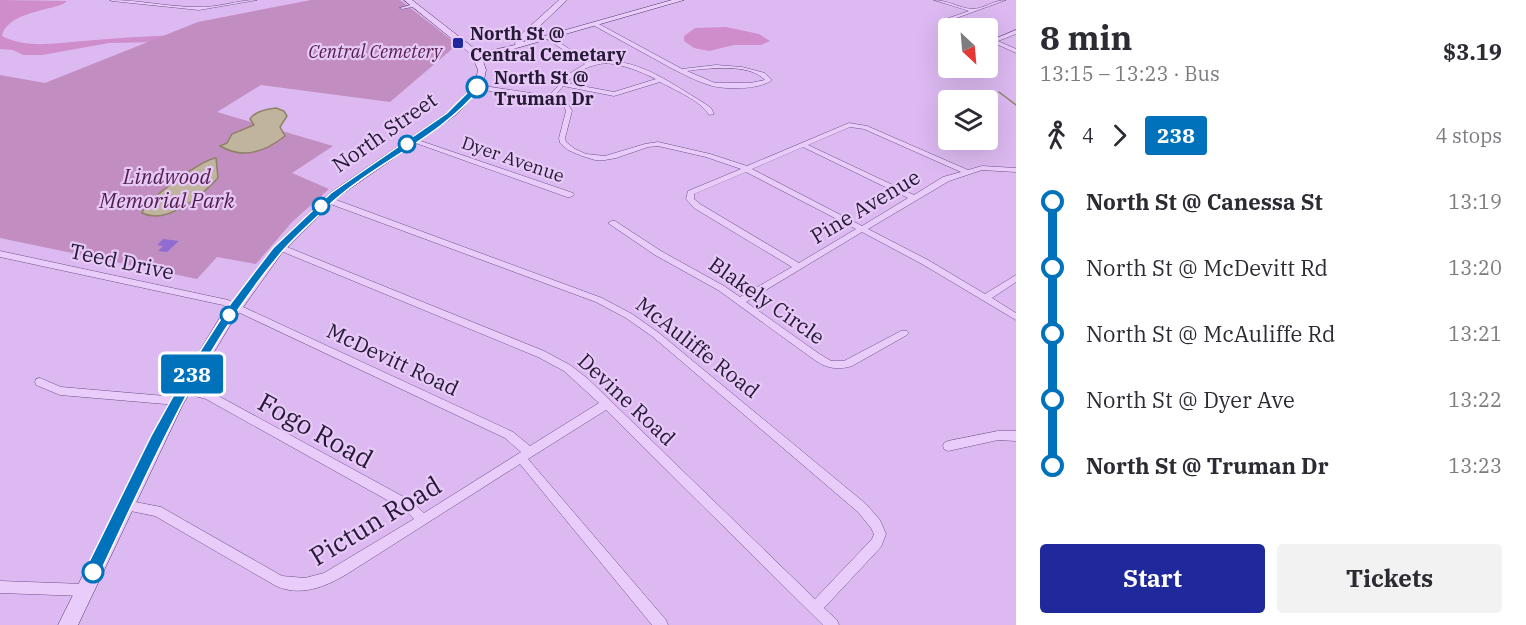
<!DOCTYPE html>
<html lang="en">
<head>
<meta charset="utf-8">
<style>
  body { margin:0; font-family:"IBM Plex Serif",serif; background:#f2f2f3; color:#2b2b33; height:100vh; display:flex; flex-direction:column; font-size:22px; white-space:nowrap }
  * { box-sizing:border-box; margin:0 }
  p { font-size:20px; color:#7c7c81 }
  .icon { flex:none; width:33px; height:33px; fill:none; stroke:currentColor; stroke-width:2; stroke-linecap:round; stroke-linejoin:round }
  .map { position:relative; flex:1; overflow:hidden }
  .details { display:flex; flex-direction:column; background:#fff; width:510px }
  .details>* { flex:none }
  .badge { padding:0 12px; border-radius:4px; font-size:21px; line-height:39px }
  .needle { width:39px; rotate:154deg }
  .controls { position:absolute; left:938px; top:18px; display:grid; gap:12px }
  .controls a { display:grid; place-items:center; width:60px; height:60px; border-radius:6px; background:#fff; box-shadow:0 6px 24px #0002; font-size:30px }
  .map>.badge { position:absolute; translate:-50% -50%; box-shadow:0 0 0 3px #fff }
  .legs { display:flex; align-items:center; gap:9px; height:66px; padding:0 24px; font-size:20px }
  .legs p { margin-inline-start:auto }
  .summary { display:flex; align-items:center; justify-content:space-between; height:102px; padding:0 24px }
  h1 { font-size:33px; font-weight:700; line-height:45px }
  .button { display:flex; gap:12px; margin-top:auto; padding:12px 24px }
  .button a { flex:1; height:69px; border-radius:6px; background:#1f299b; color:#fff; font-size:24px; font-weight:700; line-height:69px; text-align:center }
  .button a+a { background:#f2f2f3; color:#2b2b33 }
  ul { padding:0 24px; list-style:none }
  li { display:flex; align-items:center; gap:21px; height:66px; font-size:22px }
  li i { display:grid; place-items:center; width:9px; height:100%; margin:0 8px; background:currentColor }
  li i::after { content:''; width:15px; height:15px; margin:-8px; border:4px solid; border-radius:50%; background:#fff }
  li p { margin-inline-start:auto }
  li:first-child i { background:linear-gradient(#0000 50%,currentColor 0) }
  li:last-child i { background:linear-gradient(currentColor 50%,#0000 0) }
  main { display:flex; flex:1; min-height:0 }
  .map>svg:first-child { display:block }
  .green { fill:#cf8dcc }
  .cemetery { fill:#c28dc0 }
  .water { fill:#c0b49e; stroke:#8e8166; stroke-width:1.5 }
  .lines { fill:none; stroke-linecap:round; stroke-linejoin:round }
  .stream { stroke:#8e8166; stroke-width:1.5 }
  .building { fill:#8f6cd2 }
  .street-casing { stroke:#6b5388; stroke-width:1 }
  .secondary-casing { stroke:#4c3669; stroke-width:1 }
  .street { fill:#eaccfb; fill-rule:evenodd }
  .secondary { fill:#eaccfb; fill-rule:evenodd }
  .line-1 { fill:#0072bc; stroke:#fff; stroke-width:1.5 }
  .poi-dot { fill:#1f299b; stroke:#e7c9f8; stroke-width:2 }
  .stop-1-dot { fill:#fff; stroke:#0072bc; stroke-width:3 }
  .labels { text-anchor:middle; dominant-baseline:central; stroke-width:4.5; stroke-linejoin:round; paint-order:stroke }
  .far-poi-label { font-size:18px; font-weight:bold; fill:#251935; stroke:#e7c9f8; text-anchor:start }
  .far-park-label { font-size:18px; font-style:italic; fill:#531e4a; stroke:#e7c9f8 }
  .far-stop-label { font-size:18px; font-weight:bold; fill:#251935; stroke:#e7c9f8; text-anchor:start }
  .far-street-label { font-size:18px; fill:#251935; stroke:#e7c9f8 }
  .street-label { font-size:21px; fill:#251935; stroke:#e7c9f8 }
  .park-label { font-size:21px; font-style:italic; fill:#531e4a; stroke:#e7c9f8 }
  .near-street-label { font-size:26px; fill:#251935; stroke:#e7c9f8 }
</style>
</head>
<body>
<main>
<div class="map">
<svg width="1016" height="625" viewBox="0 0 1016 625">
  <rect width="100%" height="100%" fill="#dcb9f1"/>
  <g class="green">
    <path d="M0 0 67 1 63 4C45 11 6 14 2 36 28 49 55 43 83 41 116 38 148 36 181 35L160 42 109 43 42 55H23L13 50 0 49Z"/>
    <polygon points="726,27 759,34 770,41 761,45 734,45 709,51 694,48 684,41 684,36 695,28"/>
  </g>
  <polygon class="cemetery" points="311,0 400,0 462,48 452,49 390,102 261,85 217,112 333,146 292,173 329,189 292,222 256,264 217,257 197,279 0,238 0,75 45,83 198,22"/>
  <g class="water">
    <path d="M276 108 284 111 287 116 280 127 285 136C265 152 242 159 220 146L227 143 232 134 254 125 250 119C255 111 266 109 276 108Z"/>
    <path d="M216 158 218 178C203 194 167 226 142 213 144 201 204 158 216 158Z"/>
  </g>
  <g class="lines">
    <polyline class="stream" points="999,92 1016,105"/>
  </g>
  <polygon class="building" points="163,239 179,241 167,252 158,251 163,246 157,245"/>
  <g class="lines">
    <defs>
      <g id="street">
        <path d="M110 0C139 0 168 7 198 7 217 8 237 0 257 0L199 10 112 1Z"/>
        <path d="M934 0C948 0 961 9 973 9 983 9 994 0 1006 0L948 21H946V19L969 11Z"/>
        <polygon points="414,4 416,5 416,6 402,9 400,8"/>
        <path d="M593 23H597L682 69 716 65 742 67 765 73 772 80C759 90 724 90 709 85 696 81 683 74 671 68 645 54 619 39 593 25ZM703 69C722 68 750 65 765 80L750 83H715L687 71Z"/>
        <polygon points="1016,30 1016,34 998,41 1016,49 1016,53 990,41"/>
        <path d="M549 36 590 62C635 55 667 81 704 103L711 108 714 114 709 115C703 102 673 89 660 82L614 96 563 86 552 99 568 104 572 111 565 138 566 142 575 149 586 154 605 156 645 144 658 142 710 154 747 166 849 123 867 126 968 170 982 166 1016 168V172L982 170 949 181 868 229 928 260 985 294 1016 275V282L992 298 1016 313V320L922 264 862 232 746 302 818 353 831 361H844L901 331H907L909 333 907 335 852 366C839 370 828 369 816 361L718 290 655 255 608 223 612 221H615L661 251 724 286 740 297 792 267 694 208 686 199 688 191 741 169 706 157 658 146 648 147 616 158 605 160H595L582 156 568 150 560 143 559 138 566 111 564 106 530 97 477 89 474 87 477 85 531 93 547 98 569 74 585 64 547 39V37ZM606 63C625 65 639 71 656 79L614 92 566 83C578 70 590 65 606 63ZM850 127 864 129 961 172 943 177 914 195 808 145ZM803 147 908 198 862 226 752 169ZM746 172 856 229 799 263 700 204 694 199V194Z"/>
        <polygon points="412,138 573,193 574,195 570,197 567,197 410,141 409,140"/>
        <path d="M325 198H331L602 298 632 314 659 333 866 504 880 520 886 534 881 547 824 608 837 620 839 625H823L606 410 528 459 666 620 668 625H652L520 464 347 574C325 587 301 597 276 586L155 516 121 509 119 505 121 501 125 500 161 507 282 576 305 578 324 573 414 519 405 510 206 399 180 392 179 389 180 386 184 385 213 393 413 502 424 513 521 452 505 438 223 305 0 257V251L228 300 513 432 530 446 599 403 564 371 538 357 276 249 275 247 276 245H282L544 351 570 365 587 378 815 599 872 539 874 534 871 528 858 512 653 337 626 318 596 302 325 202Z"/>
        <polygon points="40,378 61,387 177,397 181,398 182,401 181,404 177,405 60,395 36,385 35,382 36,379"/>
        <polygon points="998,431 1016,431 1016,441 998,440 948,451 944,449 943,446 944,443 948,441"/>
        <polygon points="0,581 84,584 89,585 90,590 89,595 84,596 0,593"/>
      </g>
      <polygon id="secondary" points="404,0 412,0 480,53 515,45 516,39 559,0 567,0 523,42 672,0 684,0 482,58 486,70 483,85 457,114 338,197 281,254 229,327 183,404 78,625 58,625 172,397 219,319 273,248 330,193 451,110 475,84 478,70 472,55"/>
    </defs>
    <use href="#street" class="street-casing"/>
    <use href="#secondary" class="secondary-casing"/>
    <use href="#street" class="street"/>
    <use href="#secondary" class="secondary"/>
  </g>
  <path class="line-1" d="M475 85 481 87C440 139 372 163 325 209 310 224 293 238 280 254 200 349 151 466 98 577L93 580 87 577 84 572 87 566 151 436 186 373 231 303 273 248 331 193 447 113Z"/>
  <rect class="poi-dot" x="452" y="37" width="12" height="12" rx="3"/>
  <g class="stop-1-dot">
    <circle cx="477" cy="87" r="10"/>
    <circle cx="407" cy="144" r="8"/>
    <circle cx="321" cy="206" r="8"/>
    <circle cx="229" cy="315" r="8"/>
    <circle cx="93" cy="572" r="10"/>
  </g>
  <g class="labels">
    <g class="far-poi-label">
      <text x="470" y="33">North St @<tspan x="470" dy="21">Central Cemetary</tspan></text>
    </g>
    <g class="far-park-label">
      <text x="375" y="51">Central Cemetery</text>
    </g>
    <g class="far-stop-label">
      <text x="494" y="77">North St @<tspan x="494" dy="21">Truman Dr</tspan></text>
    </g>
    <g class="far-street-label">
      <text transform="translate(513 159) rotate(19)">Dyer Avenue</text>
    </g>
    <g class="street-label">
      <text transform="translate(384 132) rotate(-35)">North Street</text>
      <text transform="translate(865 206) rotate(-31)">Pine Avenue</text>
      <text transform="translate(122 261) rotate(12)">Teed Drive</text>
      <text transform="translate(767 300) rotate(35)">Blakely Circle</text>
      <text transform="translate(698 347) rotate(38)">McAuliffe Road</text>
      <text transform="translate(393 359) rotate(25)">McDevitt Road</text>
      <text transform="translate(627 399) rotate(43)">Devine Road</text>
    </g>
    <g class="park-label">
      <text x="167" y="176">Lindwood<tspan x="167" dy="24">Memorial Park</tspan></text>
    </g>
    <g class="near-street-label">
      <text transform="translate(316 430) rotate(29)">Fogo Road</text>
      <text transform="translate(375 520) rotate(-31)">Pictun Road</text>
    </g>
  </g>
</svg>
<div class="controls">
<a><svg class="needle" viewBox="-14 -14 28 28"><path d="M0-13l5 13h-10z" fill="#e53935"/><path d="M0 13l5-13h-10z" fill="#7c7c81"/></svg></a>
<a><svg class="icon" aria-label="layers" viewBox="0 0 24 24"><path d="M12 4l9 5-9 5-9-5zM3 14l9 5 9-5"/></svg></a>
</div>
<b class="badge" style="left:192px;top:374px;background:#0072bc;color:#fff">238</b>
</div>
<section class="details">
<div class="summary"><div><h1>8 min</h1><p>13:15 – 13:23 · Bus</p></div><b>$3.19</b></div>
<div class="legs"><svg class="icon" aria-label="walk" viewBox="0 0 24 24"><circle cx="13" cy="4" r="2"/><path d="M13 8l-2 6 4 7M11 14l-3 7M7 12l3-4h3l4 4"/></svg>4<svg class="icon" aria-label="forward" viewBox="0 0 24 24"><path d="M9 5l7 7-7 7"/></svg><b class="badge" style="background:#0072bc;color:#fff">238</b><p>4 stops</p></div>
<ul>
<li><i style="color:#0072bc"></i><b>North St @ Canessa St</b><p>13:19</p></li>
<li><i style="color:#0072bc"></i><span>North St @ McDevitt Rd</span><p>13:20</p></li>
<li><i style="color:#0072bc"></i><span>North St @ McAuliffe Rd</span><p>13:21</p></li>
<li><i style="color:#0072bc"></i><span>North St @ Dyer Ave</span><p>13:22</p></li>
<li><i style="color:#0072bc"></i><b>North St @ Truman Dr</b><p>13:23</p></li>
</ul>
<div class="button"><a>Start</a><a>Tickets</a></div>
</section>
</main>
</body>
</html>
